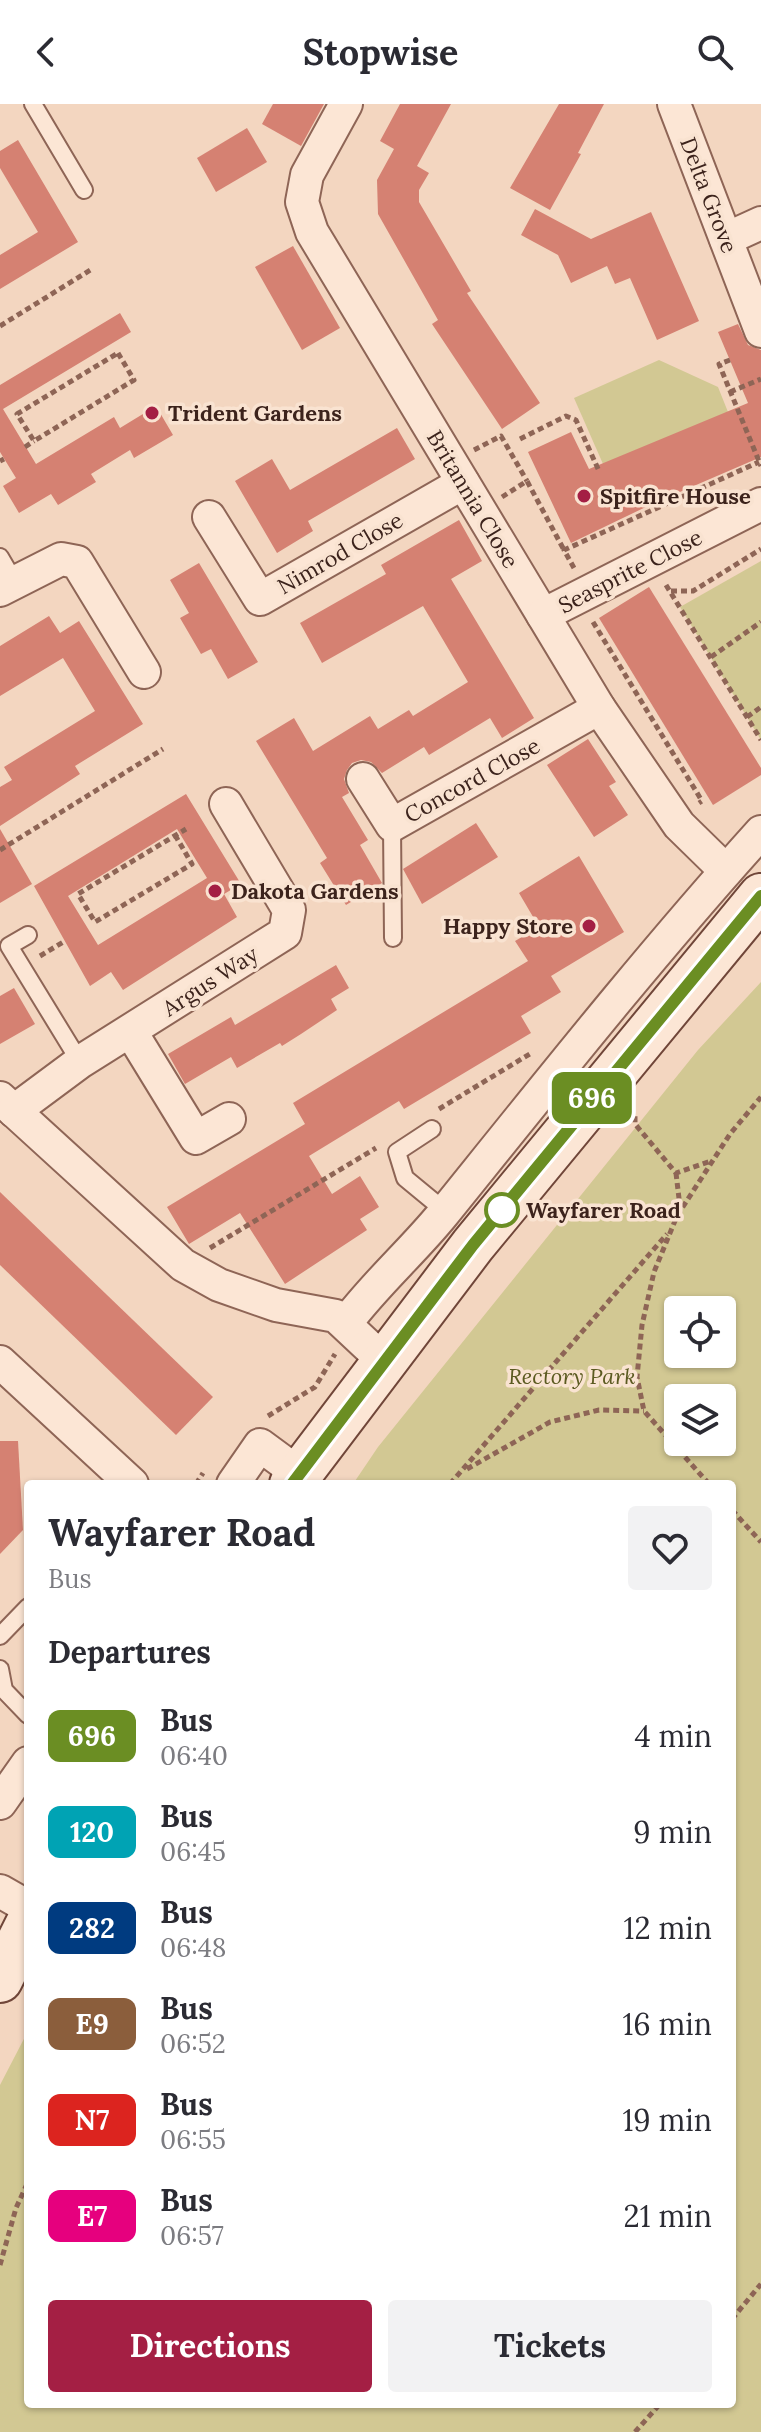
<!DOCTYPE html>
<html lang="en">
<head>
<meta charset="utf-8">
<style>
  body { margin:0; font-family:Lora,serif; background:#f2f2f3; color:#2b2b33; height:100vh; display:flex; flex-direction:column; font-size:30px; white-space:nowrap }
  * { box-sizing:border-box; margin:0 }
  p { font-size:26px; color:#7c7c81 }
  .icon { flex:none; width:44px; height:44px; fill:none; stroke:currentColor; stroke-width:2; stroke-linecap:round; stroke-linejoin:round }
  .map { position:relative; flex:1; overflow:hidden }
  .details { position:absolute; left:24px; top:1376px; width:712px; height:928px; display:flex; flex-direction:column; background:#fff; border-radius:8px; box-shadow:0 2px 6px #0004 }
  .details>* { flex:none }
  .badge { padding:0 16px; border-radius:12px; font-size:28px; line-height:52px }
  .controls { position:absolute; left:664px; top:1192px; display:grid; gap:16px }
  .controls a { display:grid; place-items:center; width:72px; height:72px; border-radius:8px; background:#fff; box-shadow:0 2px 6px #0004; font-size:40px }
  .map>.badge { position:absolute; translate:-50% -50%; box-shadow:0 0 0 4px #fff }
  h2 { padding:0 24px; font-size:30px; line-height:72px }
  .round { display:grid; place-items:center; flex:none; width:84px; height:84px; border-radius:8px; background:#f2f2f3 }
  .summary { display:flex; align-items:center; justify-content:space-between; height:136px; padding:0 24px }
  h1 { font-size:38px; font-weight:700; line-height:60px }
  .primary-button { display:flex; gap:16px; margin-top:auto; padding:16px 24px }
  .primary-button a { flex:1; height:92px; border-radius:8px; background:#a41f44; color:#fff; font-size:32px; font-weight:700; line-height:92px; text-align:center }
  .primary-button a+a { background:#f2f2f3; color:#2b2b33 }
  ul { padding:0; list-style:none }
  li { display:flex; align-items:center; gap:24px; height:96px; padding:0 24px }
  li div { flex:1 }
  li b { display:block; font-size:30px }
  li em { font-style:normal }
  li .badge { min-width:88px; font-weight:700; text-align:center }
  header { display:flex; justify-content:space-between; align-items:center; height:104px; padding:0 24px; background:#fff; font-size:36px; font-weight:700 }
  .map>svg:first-child { display:block }
  .green { fill:#d2c893; fill-rule:evenodd }
  .building { fill:#d58172; fill-rule:evenodd }
  .lines { fill:none; stroke-linecap:round; stroke-linejoin:round }
  .lane-casing { stroke:#8e6556; stroke-width:20 }
  .street-casing { stroke:#8e6556; stroke-width:36 }
  .secondary-casing { stroke:#704639; stroke-width:48 }
  .path { stroke:#8e6556; stroke-width:5; stroke-dasharray:6 4; stroke-linecap:butt }
  .lane { stroke:#fce6d5; stroke-width:16 }
  .street { stroke:#fce6d5; stroke-width:32 }
  .secondary { stroke:#fce6d5; stroke-width:44 }
  .line-casing { stroke:#fff; stroke-width:18 }
  .line { stroke:#6b8e23; stroke-width:12 }
  .poi-dot { fill:#a41f44; stroke:#f9e3d1; stroke-width:3 }
  .stop-dot { fill:#fff; stroke:#6b8e23; stroke-width:4 }
  .labels { text-anchor:middle; dominant-baseline:central; stroke-width:7; stroke-linejoin:round; paint-order:stroke }
  .street-label { font-size:22px; fill:#3c231c; stroke:#f9e3d1 }
  .poi-label { font-size:22px; font-weight:bold; fill:#3c231c; stroke:#f9e3d1; text-anchor:start }
  .stop-label { font-size:22px; font-weight:bold; fill:#3c231c; stroke:#f9e3d1; text-anchor:start }
  .park-label { font-size:22px; font-style:italic; fill:#5b5a20; stroke:#f9e3d1 }
</style>
</head>
<body>
<header><svg class="icon" aria-label="back" viewBox="0 0 24 24"><path d="M15 5l-7 7 7 7"/></svg>Stopwise<svg class="icon" aria-label="search" viewBox="0 0 24 24"><circle cx="10" cy="10" r="6"/><path d="M15 15l6 6"/></svg></header>
<div class="map">
<svg width="761" height="2328" viewBox="0 0 761 2328">
  <rect width="100%" height="100%" fill="#f3d6c0"/>
  <g class="green">
    <polygon points="659,256 718,283 728,308 603,360 574,294"/>
    <polygon points="761,457 761,636 680,503"/>
    <path d="M761 878V2328H0V1981L28 1927V2300H732V1380H353L378 1343 698 946ZM678 1206H722V1250H678ZM678 1294H722V1338H678Z"/>
  </g>
  <g class="building">
    <polygon points="273,0 324,0 301,42 262,20"/>
    <polygon points="400,0 451,0 417,62 429,69 419,86 419,98 471,187 467,189 540,299 502,325 432,220 438,216 378,110 377,76 394,45 380,37"/>
    <polygon points="559,0 604,0 578,49 581,50 550,106 510,84"/>
    <polygon points="247,24 267,58 216,88 197,54"/>
    <polygon points="18,36 78,138 0,185 0,151 38,128 0,64 0,47"/>
    <polygon points="535,105 591,135 651,108 699,217 657,236 630,174 615,180 607,162 571,179 558,151 521,131"/>
    <polygon points="293,142 340,224 302,246 255,163"/>
    <polygon points="120,209 131,228 3,305 36,360 114,313 120,324 156,302 173,331 134,354 130,346 91,370 96,378 58,401 51,390 19,409 3,382 16,374 0,348 0,281"/>
    <polygon points="738,220 748,241 761,246 761,353 652,400 571,439 528,348 571,328 589,365 748,299 718,228"/>
    <polygon points="397,324 415,355 308,417 313,427 277,449 235,377 272,355 290,386"/>
    <polygon points="459,416 482,457 451,475 534,614 502,634 490,614 429,651 424,643 382,669 371,658 361,656 352,659 347,666 344,675 349,689 342,693 368,736 360,741 382,779 346,801 320,759 327,754 256,637 294,614 313,647 370,612 378,625 409,606 413,612 468,578 423,502 322,559 300,519 386,470 381,461"/>
    <polygon points="199,459 258,558 228,575 211,545 201,550 180,514 189,509 170,476"/>
    <polygon points="649,483 761,664 761,671 713,701 599,514"/>
    <polygon points="49,512 60,529 79,517 143,620 75,662 80,670 0,722 0,683 12,676 4,663 95,607 63,554 0,592 0,542"/>
    <polygon points="588,635 616,678 609,682 628,711 594,733 547,661"/>
    <path d="M186 690 241 780 224 790 237 813 123 886 111 868 90 882 34 782ZM177 725 207 774 98 841 68 792Z"/>
    <polygon points="476,719 498,753 422,800 403,765"/>
    <polygon points="0,725 32,780 0,799"/>
    <polygon points="579,752 624,828 551,872 561,888 521,912 531,929 404,1005 399,997 309,1052 332,1090 360,1072 379,1103 360,1115 367,1126 285,1180 240,1109 189,1140 167,1103 305,1020 293,999 528,857 515,837 539,823 519,789"/>
    <polygon points="336,861 349,884 331,895 337,906 301,930 282,942 280,939 237,964 231,953 185,980 168,950 231,913 235,921"/>
    <polygon points="14,884 35,920 0,940 0,892"/>
    <polygon points="0,1088 213,1293 176,1331 0,1161"/>
    <polygon points="0,1337 18,1337 23,1426 0,1450"/>
  </g>
  <g class="lines">
    <defs>
      <g id="lane">
        <polyline points="33,0 84,86"/>
        <polyline points="0,453 14,477"/>
        <polyline points="392,721 393,834"/>
        <polyline points="28,831 9,842 80,958"/>
        <polyline points="432,1025 397,1048 405,1074 445,1107"/>
        <polyline points="0,1532 28,1503"/>
        <polyline points="0,1565 4,1586 28,1611"/>
      </g>
      <g id="street">
        <polyline points="346,0 307,71 302,98 312,128 599,604 679,721 726,767"/>
        <polyline points="674,0 761,227"/>
        <polyline points="726,135 761,119"/>
        <polyline points="209,413 260,495 463,379"/>
        <polyline points="0,486 61,455 77,458 144,568"/>
        <polyline points="543,511 761,400"/>
        <polyline points="363,675 392,721 599,604"/>
        <polyline points="131,928 196,1034 229,1015"/>
        <polyline points="0,994 183,1161 219,1181 276,1201 336,1212 384,1257"/>
        <polyline points="14,1007 80,958 285,829 289,806 226,700"/>
        <path d="M346 1219C375 1180 412 1148 443 1110 547 981 650 851 761 728"/>
        <polyline points="0,1258 132,1380"/>
        <polyline points="233,1380 260,1341 298,1369"/>
        <polyline points="0,1699 28,1659"/>
        <polyline points="0,1787 28,1803"/>
      </g>
      <g id="secondary">
        <polyline points="292,1380 473,1141 761,792"/>
        <polyline points="0,1876 28,1820"/>
      </g>
    </defs>
    <use href="#lane" class="lane-casing"/>
    <use href="#street" class="street-casing"/>
    <use href="#secondary" class="secondary-casing"/>
    <g class="path">
      <polyline points="0,222 92,165"/>
      <polygon points="118,249 134,276 34,337 17,310"/>
      <polyline points="730,256 719,260 761,362"/>
      <polyline points="730,288 761,275"/>
      <polyline points="520,335 566,312 576,316 599,367"/>
      <polyline points="25,343 34,337"/>
      <polyline points="474,346 501,332 527,377"/>
      <polyline points="0,357 4,355"/>
      <polyline points="502,393 527,377 564,446"/>
      <polyline points="574,464 564,446 759,358"/>
      <polyline points="666,481 761,636"/>
      <polyline points="671,487 693,487 761,445"/>
      <polyline points="593,518 702,697 699,699"/>
      <polyline points="711,553 761,518"/>
      <polyline points="747,613 761,603"/>
      <polyline points="175,731 192,760 95,818 78,790 186,725"/>
      <polyline points="0,746 163,645"/>
      <polyline points="40,852 65,837"/>
      <polyline points="439,1005 533,948"/>
      <polyline points="629,1005 635,1010 635,1020 676,1069 711,1057"/>
      <polyline points="676,1069 680,1103"/>
      <polyline points="210,1144 376,1044"/>
      <polyline points="268,1312 315,1283 335,1250"/>
      <polyline points="467,1365 550,1318 599,1306 644,1307"/>
      <polyline points="196,1380 203,1369"/>
      <polyline points="450,1380 667,1130"/>
      <polyline points="709,1380 644,1307 637,1273 642,1221 654,1168 677,1112 730,1030 761,993"/>
      <polyline points="732,1406 761,1438"/>
      <polyline points="0,2161 16,2104 28,2078"/>
      <polyline points="732,2215 761,2180"/>
      <polyline points="635,2328 660,2300"/>
    </g>
    <use href="#lane" class="lane"/>
    <use href="#street" class="street"/>
    <use href="#secondary" class="secondary"/>
  </g>
  <g class="lines">
    <defs>
      <polyline id="line" points="292,1380 473,1141 761,792"/>
    </defs>
    <use href="#line" class="line-casing"/>
    <use href="#line" class="line"/>
  </g>
  <g class="poi-dot">
    <circle cx="152" cy="309" r="8"/>
    <circle cx="584" cy="392" r="8"/>
    <circle cx="215" cy="787" r="8"/>
    <circle cx="589" cy="822" r="8"/>
  </g>
  <circle class="stop-dot" cx="502" cy="1106" r="16"/>
  <g class="labels">
    <g class="street-label">
      <text transform="translate(709 91) rotate(69)">Delta Grove</text>
      <text transform="translate(473 395) rotate(59)">Britannia Close</text>
      <text transform="translate(340 449) rotate(-30)">Nimrod Close</text>
      <text transform="translate(630 467) rotate(-27)">Seasprite Close</text>
      <text transform="translate(472 676) rotate(-29)">Concord Close</text>
      <text transform="translate(210 877) rotate(-33)">Argus Way</text>
    </g>
    <g class="poi-label">
      <text x="168" y="309">Trident Gardens</text>
      <text x="600" y="392">Spitfire House</text>
      <text x="231" y="787">Dakota Gardens</text>
      <text x="573" y="822" text-anchor="end">Happy Store</text>
    </g>
    <g class="stop-label">
      <text x="526" y="1106">Wayfarer Road</text>
    </g>
    <g class="park-label">
      <text x="572" y="1272">Rectory Park</text>
    </g>
  </g>
</svg>
<div class="controls">
<a><svg class="icon" aria-label="locate" viewBox="0 0 24 24"><circle cx="12" cy="12" r="6"/><path d="M12 2v4M12 18v4M2 12h4M18 12h4"/></svg></a>
<a><svg class="icon" aria-label="layers" viewBox="0 0 24 24"><path d="M12 4l9 5-9 5-9-5zM3 14l9 5 9-5"/></svg></a>
</div>
<b class="badge" style="left:592px;top:994px;background:#6b8e23;color:#fff">696</b>
<section class="details">
<div class="summary"><div><h1>Wayfarer Road</h1><p>Bus</p></div><a class="round"><svg class="icon" aria-label="heart" viewBox="0 0 24 24"><path d="M12 20l-8-8c-3-5 5-10 8-4 3-6 11-1 8 4z"/></svg></a></div>
<h2>Departures</h2>
<ul>
<li><span class="badge" style="background:#6b8e23;color:#fff">696</span><div><b>Bus</b><p>06:40</p></div><em>4 min</em></li>
<li><span class="badge" style="background:#00a3b4;color:#fff">120</span><div><b>Bus</b><p>06:45</p></div><em>9 min</em></li>
<li><span class="badge" style="background:#003b80;color:#fff">282</span><div><b>Bus</b><p>06:48</p></div><em>12 min</em></li>
<li><span class="badge" style="background:#8b5e3c;color:#fff">E9</span><div><b>Bus</b><p>06:52</p></div><em>16 min</em></li>
<li><span class="badge" style="background:#dc241f;color:#fff">N7</span><div><b>Bus</b><p>06:55</p></div><em>19 min</em></li>
<li><span class="badge" style="background:#e6007e;color:#fff">E7</span><div><b>Bus</b><p>06:57</p></div><em>21 min</em></li>
</ul>
<div class="primary-button"><a>Directions</a><a>Tickets</a></div>
</section>
</div>
</body>
</html>
